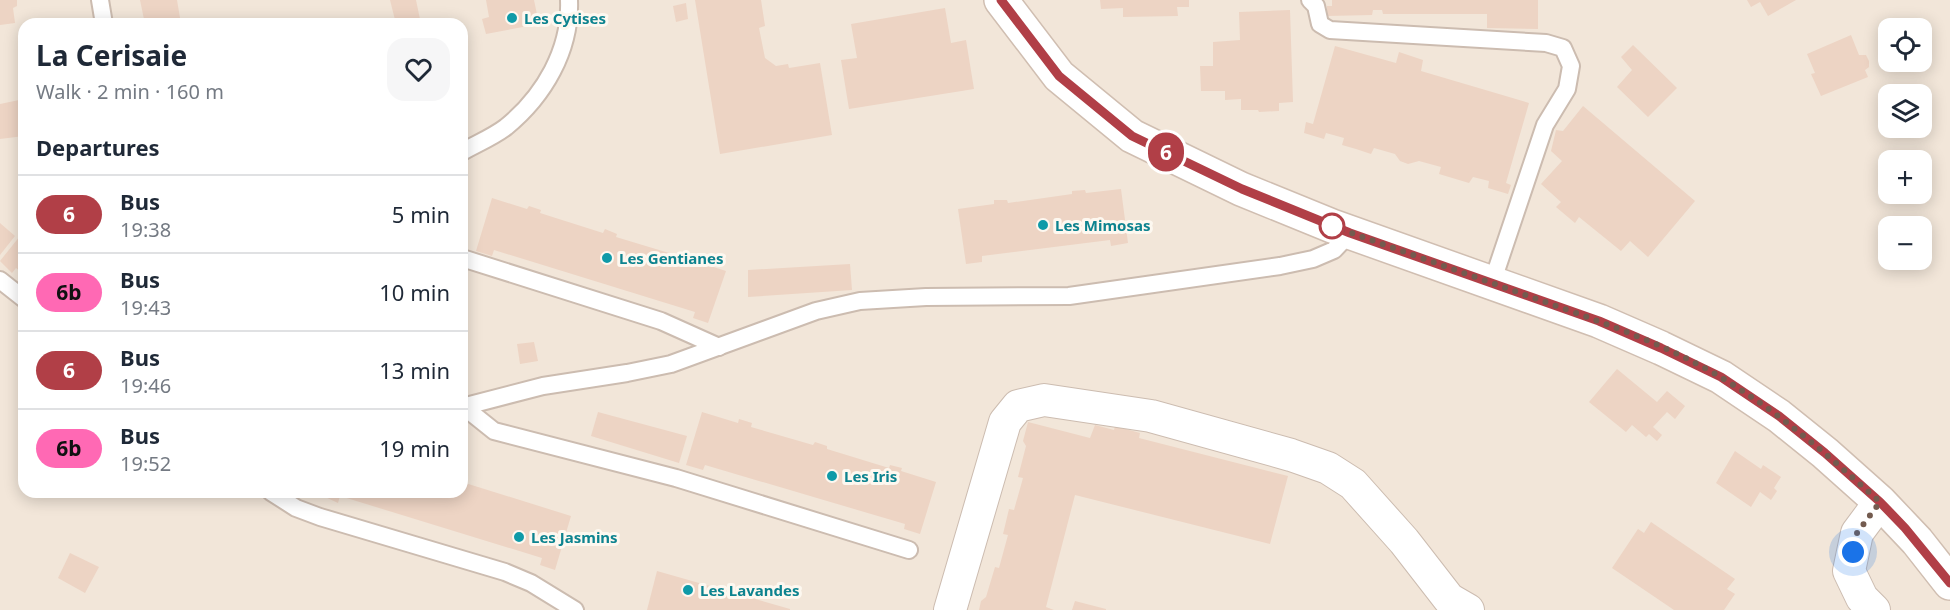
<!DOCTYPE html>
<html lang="en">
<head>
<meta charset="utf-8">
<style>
  body { margin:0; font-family:"Noto Sans",sans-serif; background:#f6f6f7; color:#1f2937; height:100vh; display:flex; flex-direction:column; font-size:22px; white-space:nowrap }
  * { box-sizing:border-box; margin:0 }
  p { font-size:20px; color:#747a83 }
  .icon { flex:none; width:33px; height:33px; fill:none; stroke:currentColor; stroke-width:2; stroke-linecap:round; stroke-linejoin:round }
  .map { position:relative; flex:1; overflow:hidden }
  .drawer { position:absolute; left:18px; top:18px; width:450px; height:480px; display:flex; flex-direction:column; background:#fff; border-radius:18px; box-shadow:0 3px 15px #0003 }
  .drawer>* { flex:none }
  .badge { padding:0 12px; border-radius:20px; font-size:21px; line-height:39px }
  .buttons { position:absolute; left:1878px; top:18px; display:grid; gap:12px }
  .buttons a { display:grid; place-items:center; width:54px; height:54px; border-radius:12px; background:#fff; box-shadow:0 3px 15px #0003; font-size:30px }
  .you { position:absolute; width:30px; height:30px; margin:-15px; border:4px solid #fff; border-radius:50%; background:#1a73e8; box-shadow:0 0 0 9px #1a73e833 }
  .map>.badge { position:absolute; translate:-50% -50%; box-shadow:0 0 0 3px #fff }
  h2 { padding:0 18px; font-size:22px; line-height:54px }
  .round { display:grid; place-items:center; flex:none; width:63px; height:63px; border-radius:18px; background:#f6f6f7 }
  .overview { display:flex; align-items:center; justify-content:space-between; height:102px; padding:0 18px }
  h1 { font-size:28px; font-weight:700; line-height:45px }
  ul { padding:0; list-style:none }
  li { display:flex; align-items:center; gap:18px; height:78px; padding:0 18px; border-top:2px solid #e0e1e3 }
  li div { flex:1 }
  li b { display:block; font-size:22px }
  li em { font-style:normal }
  li .badge { min-width:66px; font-weight:700; text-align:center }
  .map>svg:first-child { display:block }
  .residential { fill:#f2e6d9; fill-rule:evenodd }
  .building { fill:#edd4c4 }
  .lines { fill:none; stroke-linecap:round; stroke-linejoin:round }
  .lane-casing { stroke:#ccbcb0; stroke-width:20 }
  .street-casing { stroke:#ccbcb0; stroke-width:34 }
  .secondary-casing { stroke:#d0beb1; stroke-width:36 }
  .lane { stroke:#fff; stroke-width:16 }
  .street { stroke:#fff; stroke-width:32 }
  .secondary { stroke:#fff; stroke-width:33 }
  .line-casing { stroke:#fff; stroke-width:14 }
  .line { stroke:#b13f47; stroke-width:9 }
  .walk { stroke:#735b4f; stroke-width:6; stroke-dasharray:0 10.8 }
  .culture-dot { fill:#0f9aa8; stroke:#fdf8f0; stroke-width:2 }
  .stop-dot { fill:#fff; stroke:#b13f47; stroke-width:3 }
  .labels { text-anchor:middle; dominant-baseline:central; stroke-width:6; stroke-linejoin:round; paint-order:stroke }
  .culture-label { font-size:15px; font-weight:bold; fill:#0d838f; stroke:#fdf8f0; text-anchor:start }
</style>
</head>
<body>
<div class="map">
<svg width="1950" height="610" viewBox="0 0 1950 610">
  <rect width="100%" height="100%" fill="#fbf4ea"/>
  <path class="residential" d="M0 0H1950V610H0ZM24 24H462V492H24ZM1888 28H1922V62H1888ZM1888 94H1922V128H1888ZM1888 160H1922V194H1888ZM1888 226H1922V260H1888Z"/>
  <g class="building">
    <polygon points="0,0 17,0 17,6 13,8 15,23 0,25"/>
    <polygon points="140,0 177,0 181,24 145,24"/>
    <polygon points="390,0 416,0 421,24 396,24"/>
    <polygon points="486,0 534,0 539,24 486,34 482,19 489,17"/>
    <polygon points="695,0 761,0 765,26 759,28 765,58 776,66 788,64 789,68 820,63 832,135 720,154"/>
    <polygon points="1100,0 1189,0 1189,7 1177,7 1178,16 1123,17 1123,8 1101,9"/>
    <polygon points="1332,0 1538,0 1538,29 1487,28 1487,14 1383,14 1382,10 1373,10 1372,15 1327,16 1327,6 1332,6"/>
    <polygon points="1747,0 1796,0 1768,16 1760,2 1751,7"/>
    <polygon points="686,3 688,19 676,22 673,6"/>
    <polygon points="945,8 951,43 966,40 974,89 849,109 841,60 857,58 851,24"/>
    <polygon points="1290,10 1293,102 1279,103 1279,111 1259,112 1258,110 1241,110 1241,99 1225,100 1225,91 1201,91 1200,66 1213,66 1213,42 1240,40 1239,12"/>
    <polygon points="1851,35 1859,55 1866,55 1869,61 1869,67 1865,70 1868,77 1821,96 1811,74 1815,73 1807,54"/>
    <polygon points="1633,45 1677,88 1648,117 1617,87 1632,70 1621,57"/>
    <polygon points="1335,46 1396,63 1399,52 1423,60 1421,71 1529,103 1506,183 1511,185 1508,194 1488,188 1489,181 1473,177 1469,183 1439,174 1441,167 1419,161 1408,164 1400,161 1395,154 1374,148 1371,154 1356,149 1342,145 1344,138 1326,133 1324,139 1304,133 1306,122 1313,124"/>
    <polygon points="24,99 24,136 0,139 0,104"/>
    <polygon points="1583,106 1695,201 1648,257 1630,241 1621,251 1579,217 1575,223 1556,207 1561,202 1541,184 1562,161 1551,151 1556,130 1563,131"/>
    <polygon points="1121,189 1128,243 1111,246 1110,240 982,256 982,262 966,264 958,209 994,204 994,200 1007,200 1008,203 1072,194 1072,191 1085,190 1086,193"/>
    <polygon points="492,198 527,209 529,206 541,210 540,213 603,233 605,229 617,234 616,237 679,256 681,252 693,257 692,260 726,271 708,323 693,318 695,312 494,250 492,256 476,251"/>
    <polygon points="0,223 15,236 0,255"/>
    <polygon points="24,231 24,274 16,268 12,273 0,261"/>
    <polygon points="850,264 852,290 748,297 748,270"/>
    <polygon points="534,342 538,361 520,364 517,344"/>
    <polygon points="1617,369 1657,402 1667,391 1685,406 1675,419 1667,412 1653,427 1662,435 1657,441 1649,434 1646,437 1632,425 1626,432 1589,402"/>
    <polygon points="598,412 687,436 679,463 591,436"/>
    <polygon points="702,412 738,423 739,419 752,423 751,427 813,445 815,442 827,446 827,449 889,468 890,465 902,468 901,471 936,482 920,534 904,529 905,524 705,465 703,470 686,465"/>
    <polygon points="1028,422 1090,438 1095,425 1114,430 1115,426 1140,433 1139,438 1288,476 1270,544 1075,495 1046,607 1054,610 979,610 981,601 986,597 995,567 999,568 1008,535 1003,534 1009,509 1014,510 1023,478 1018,477 1026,446 1023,441"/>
    <polygon points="1735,451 1761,469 1763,465 1781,477 1774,488 1777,491 1771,500 1760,492 1751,507 1716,483"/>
    <polygon points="462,482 571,516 555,570 540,565 542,558 340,496 338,503 323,496 324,492 462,492"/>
    <polygon points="1651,522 1735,579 1727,589 1735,594 1724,610 1674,610 1612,568 1638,529 1644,533"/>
    <polygon points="70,553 99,567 85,593 58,578"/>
    <polygon points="657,571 790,609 790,610 647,610"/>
    <polygon points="1075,601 1106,609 1106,610 1072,610"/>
  </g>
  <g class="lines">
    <defs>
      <g id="lane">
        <polyline points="100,0 104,24"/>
        <polyline points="1310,0 1316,6 1320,24 1330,30 1546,43 1563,48 1571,66 1567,89 1545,125 1492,283"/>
        <path d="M462 152C476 144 493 137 506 127 544 96 571 50 569 0"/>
        <polyline points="462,258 661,321 719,347"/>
        <polyline points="0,280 24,299"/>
        <polyline points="462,407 543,386 627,373 671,364 816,311 860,301 926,297 1069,296 1280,266 1313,259 1334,250 1350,233"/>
        <polyline points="464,407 494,431 676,478 909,550"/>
        <polyline points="271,492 296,508 320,517 505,572 531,583 575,610"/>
      </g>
      <g id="street">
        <polyline points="950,610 1005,422 1018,406 1044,400 1151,416 1291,455 1328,468 1353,484 1404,541 1449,599 1468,610"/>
        <polyline points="1874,610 1862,598 1849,571 1857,533 1880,502"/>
      </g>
      <polyline id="secondary" points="1001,0 1059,76 1132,136 1241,189 1332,226 1599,321 1661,348 1721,377 1779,416 1825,453 1880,502 1917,541 1950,583"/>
    </defs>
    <use href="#lane" class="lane-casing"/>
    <use href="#street" class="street-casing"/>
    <use href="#secondary" class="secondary-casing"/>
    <use href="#lane" class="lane"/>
    <use href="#street" class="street"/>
    <use href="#secondary" class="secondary"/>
  </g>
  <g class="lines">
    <defs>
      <polyline id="line" points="1001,0 1059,76 1132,136 1242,189 1350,233 1599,321 1661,348 1721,377 1779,416 1825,453 1880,502 1905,528 1950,583"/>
    </defs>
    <use href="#line" class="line-casing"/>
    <use href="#line" class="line"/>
    <path class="walk" d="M1332 226C1399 250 1467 274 1534 298 1596 320 1666 344 1722 378 1780 413 1830 457 1880 502L1857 533 1853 552"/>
  </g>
  <g class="culture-dot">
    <circle cx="512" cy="18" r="6"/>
    <circle cx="1043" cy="225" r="6"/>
    <circle cx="607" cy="258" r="6"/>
    <circle cx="832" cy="476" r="6"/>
    <circle cx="519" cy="537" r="6"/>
    <circle cx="688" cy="590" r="6"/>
  </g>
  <circle class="stop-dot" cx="1332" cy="226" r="12"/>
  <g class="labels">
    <g class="culture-label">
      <text x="524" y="18">Les Cytises</text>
      <text x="1055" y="225">Les Mimosas</text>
      <text x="619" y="258">Les Gentianes</text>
      <text x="844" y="476">Les Iris</text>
      <text x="531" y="537">Les Jasmins</text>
      <text x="700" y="590">Les Lavandes</text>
    </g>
  </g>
</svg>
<div class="buttons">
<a><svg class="icon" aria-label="locate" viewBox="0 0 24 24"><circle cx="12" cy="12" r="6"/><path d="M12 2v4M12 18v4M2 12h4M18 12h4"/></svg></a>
<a><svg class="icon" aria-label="layers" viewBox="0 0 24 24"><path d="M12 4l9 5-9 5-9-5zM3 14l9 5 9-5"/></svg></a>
<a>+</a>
<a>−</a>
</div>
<div class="you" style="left:1853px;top:552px"></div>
<b class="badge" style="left:1166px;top:152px;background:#b13f47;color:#fff">6</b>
<section class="drawer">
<div class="overview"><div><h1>La Cerisaie</h1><p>Walk · 2 min · 160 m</p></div><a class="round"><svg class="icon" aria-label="heart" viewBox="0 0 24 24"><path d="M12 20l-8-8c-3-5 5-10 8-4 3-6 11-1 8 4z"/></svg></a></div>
<h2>Departures</h2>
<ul>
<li><span class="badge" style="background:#b13f47;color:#fff">6</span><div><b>Bus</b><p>19:38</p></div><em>5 min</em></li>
<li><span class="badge" style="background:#ff69b4;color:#111">6b</span><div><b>Bus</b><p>19:43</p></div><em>10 min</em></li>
<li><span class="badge" style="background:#b13f47;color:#fff">6</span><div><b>Bus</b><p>19:46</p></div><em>13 min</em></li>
<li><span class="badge" style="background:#ff69b4;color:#111">6b</span><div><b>Bus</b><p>19:52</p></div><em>19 min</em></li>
</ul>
</section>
</div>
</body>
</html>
